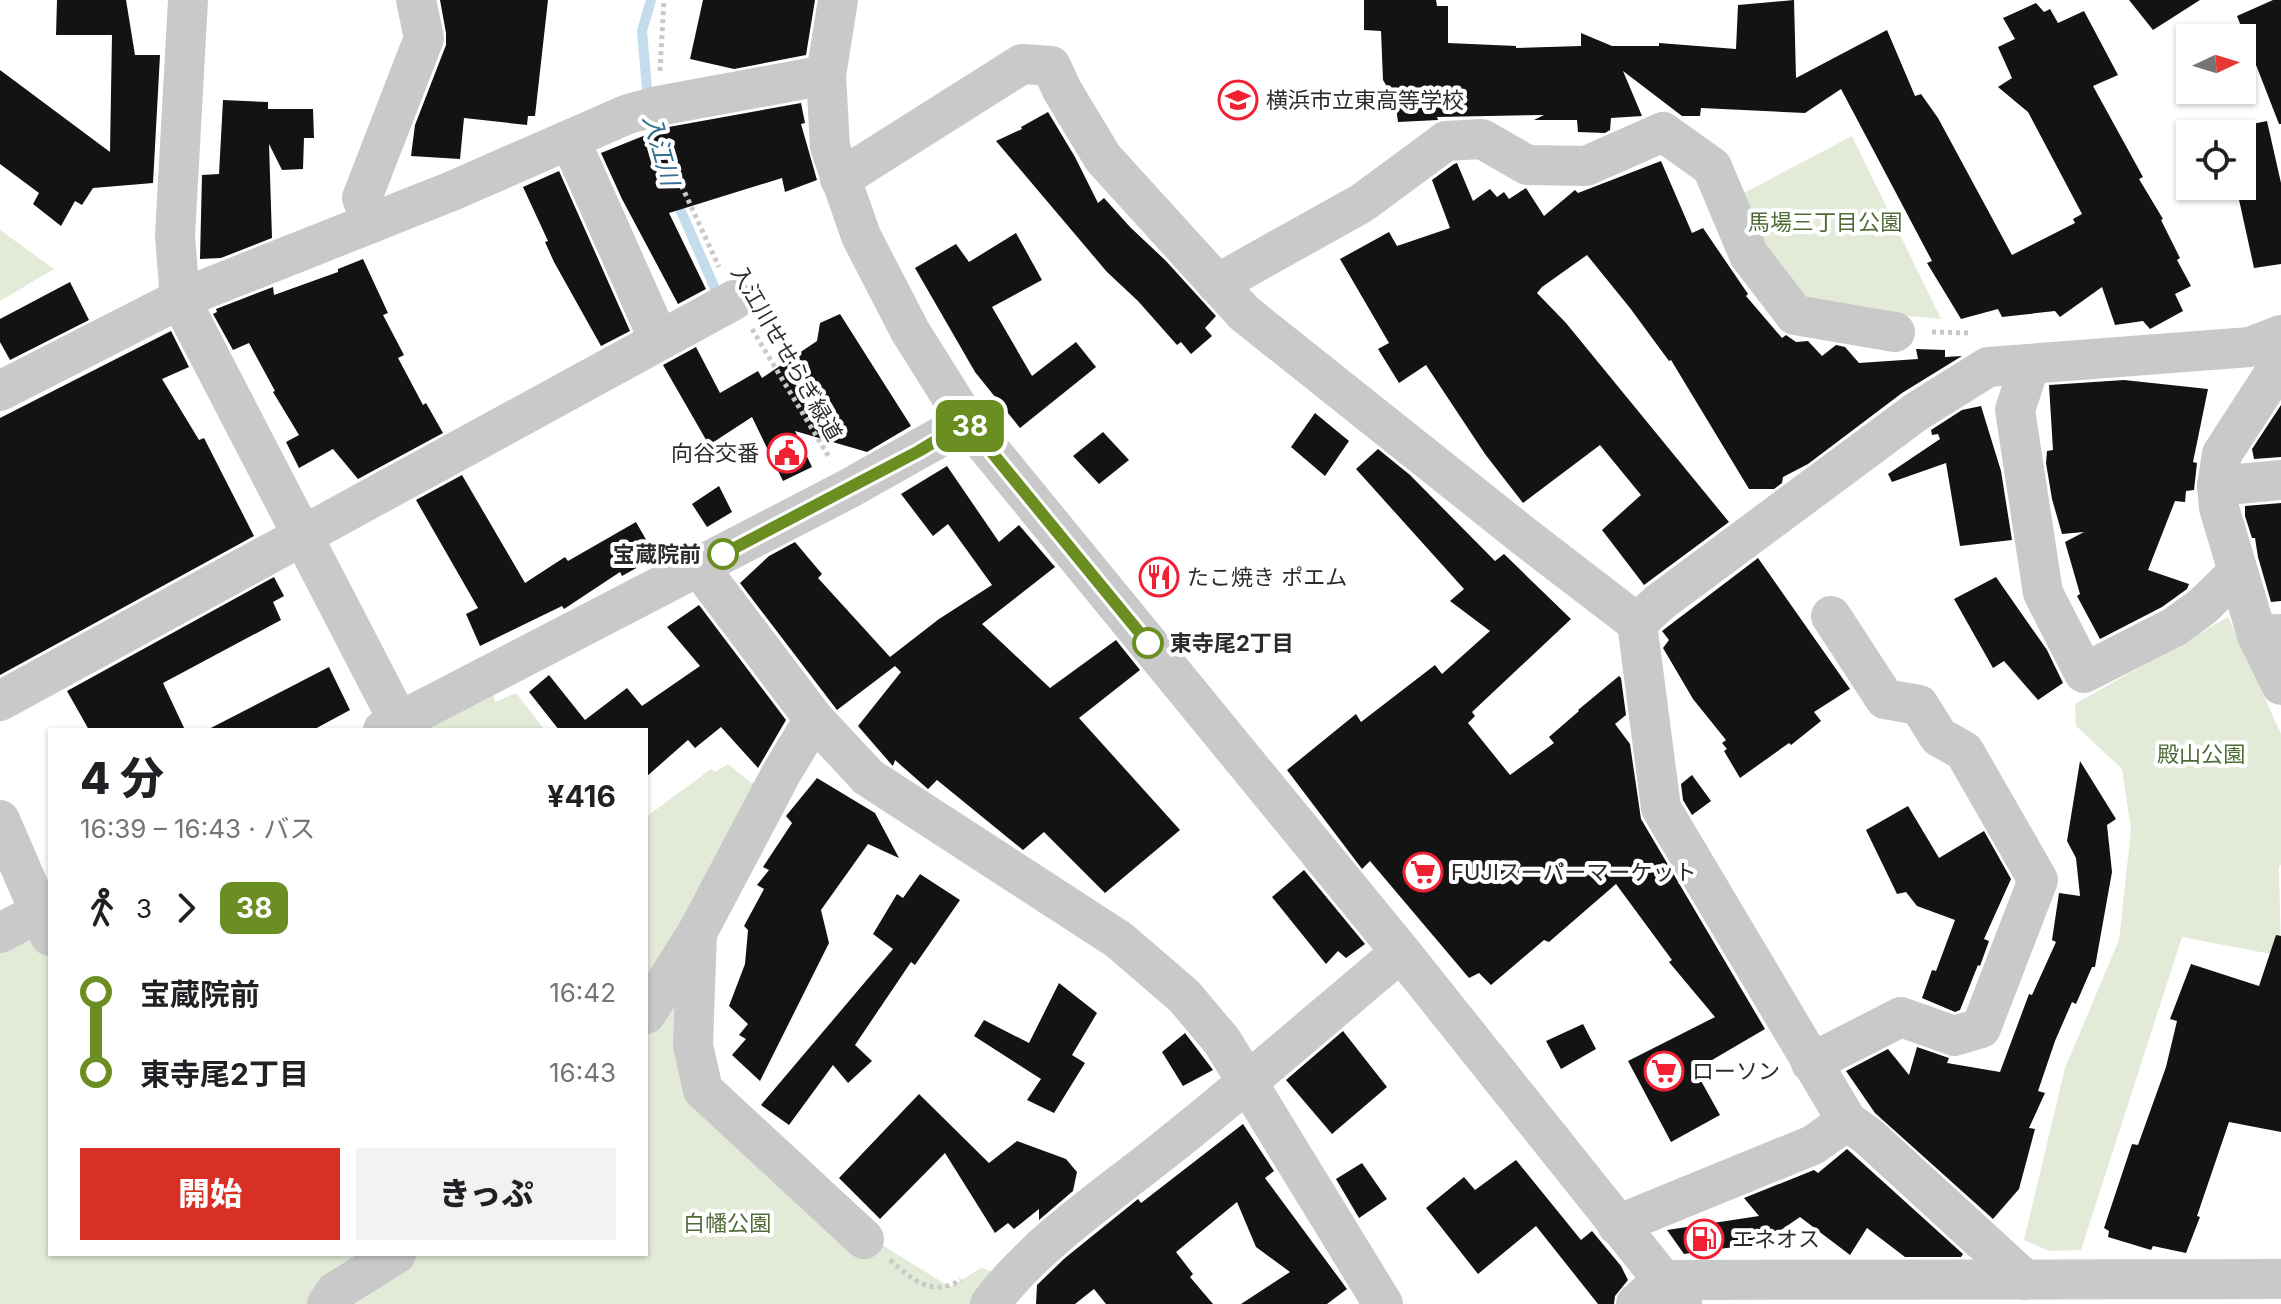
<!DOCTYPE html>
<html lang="ja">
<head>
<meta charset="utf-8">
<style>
  body { margin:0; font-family:Inter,"Noto Sans JP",sans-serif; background:#f2f2f2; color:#202124; height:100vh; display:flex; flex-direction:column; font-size:30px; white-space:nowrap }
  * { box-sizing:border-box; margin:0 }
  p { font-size:26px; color:#757577 }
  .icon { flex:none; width:44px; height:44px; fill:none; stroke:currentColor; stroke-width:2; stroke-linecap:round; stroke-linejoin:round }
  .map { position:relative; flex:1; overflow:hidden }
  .sheet { position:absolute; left:48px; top:728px; width:600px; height:528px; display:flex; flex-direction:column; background:#fff; border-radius:0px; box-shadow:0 2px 6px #0004 }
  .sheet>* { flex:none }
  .badge { padding:0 16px; border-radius:12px; font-size:28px; line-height:52px }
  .needle { width:52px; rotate:86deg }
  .buttons { position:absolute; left:2176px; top:24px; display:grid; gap:16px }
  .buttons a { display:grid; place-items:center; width:80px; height:80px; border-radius:0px; background:#fff; box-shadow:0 2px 6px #0004; font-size:40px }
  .map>.badge { position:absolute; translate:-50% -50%; box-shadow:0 0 0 4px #fff }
  .legs { display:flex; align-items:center; gap:12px; height:88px; padding:0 32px; font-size:26px }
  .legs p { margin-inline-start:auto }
  .head { display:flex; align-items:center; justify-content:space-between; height:136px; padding:0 32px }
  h1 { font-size:44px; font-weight:800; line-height:60px }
  .cta { display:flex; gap:16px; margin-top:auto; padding:16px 32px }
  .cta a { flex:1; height:92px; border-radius:0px; background:#d93025; color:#fff; font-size:32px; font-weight:800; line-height:92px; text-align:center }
  .cta a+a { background:#f2f2f2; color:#202124 }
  ul { padding:0 32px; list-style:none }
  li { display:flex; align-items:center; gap:28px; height:80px; font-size:30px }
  li i { display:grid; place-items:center; width:12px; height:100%; margin:0 10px; background:currentColor }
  li i::after { content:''; width:20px; height:20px; margin:-10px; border:6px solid; border-radius:50%; background:#fff }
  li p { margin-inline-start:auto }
  li:first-child i { background:linear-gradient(#0000 50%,currentColor 0) }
  li:last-child i { background:linear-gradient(currentColor 50%,#0000 0) }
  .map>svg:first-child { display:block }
  .green { fill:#e3ebd8 }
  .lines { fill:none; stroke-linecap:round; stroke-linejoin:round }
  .stream { stroke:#c3dded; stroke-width:10 }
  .building { fill:#131313 }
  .path { stroke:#c9c9c9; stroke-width:5; stroke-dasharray:4 4; stroke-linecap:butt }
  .minor { stroke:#c9c9c9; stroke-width:40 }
  .line-1-casing { stroke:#fff; stroke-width:18 }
  .line-1 { stroke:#6b8e23; stroke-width:12 }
  .stop-1-dot { fill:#fff; stroke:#6b8e23; stroke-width:4 }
  .labels { text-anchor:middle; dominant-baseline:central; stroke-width:8; stroke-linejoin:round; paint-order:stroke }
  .poi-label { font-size:22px; fill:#2c2c2c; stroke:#fff; text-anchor:start }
  .park-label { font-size:22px; fill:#506b37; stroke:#fff }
  .street-label { font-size:22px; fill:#2c2c2c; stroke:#fff }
  .stop-label { font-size:22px; font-weight:bold; fill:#2c2c2c; stroke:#fff; text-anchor:end }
  .water-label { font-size:24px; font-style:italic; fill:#357093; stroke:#fff }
</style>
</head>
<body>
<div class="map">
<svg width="2281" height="1304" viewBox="0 0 2281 1304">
  <rect width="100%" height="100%" fill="#fff"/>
  <g class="green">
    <polygon points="1852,136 1941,319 1895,315 1870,307 1809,300 1781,271 1740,195"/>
    <polygon points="0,230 54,269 0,301"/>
    <polygon points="2228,617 2281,734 2281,864 2279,868 2281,956 2182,937 2081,1250 2049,1251 2024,1240 2065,1068 2119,940 2131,830 2122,769 2076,726 2075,704"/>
    <polygon points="490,674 495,702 516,693 545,730 383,730"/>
    <polygon points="728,764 751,783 782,772 697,933 710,1068 726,1095 879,1243 950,1287 981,1268 1010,1278 990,1304 0,1304 0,933 50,936 50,1254 646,1254 646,817 711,769 715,772"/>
  </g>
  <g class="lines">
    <g class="stream">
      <polyline points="648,100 642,31 651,0"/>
      <polyline points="676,200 717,293"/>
    </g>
  </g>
  <g class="building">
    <polygon points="57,0 126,0 135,55 160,55 153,183 93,188 82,205 75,201 61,226 33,204 39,193 0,164 0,70 110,152 112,35 56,35"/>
    <polygon points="440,0 548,0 535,116 528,116 527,125 464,118 460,159 411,156 415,125 446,45 446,33"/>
    <polygon points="703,0 815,0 806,55 734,69 690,59"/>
    <polygon points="1364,0 1436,0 1437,6 1448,6 1448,43 1516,46 1516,48 1581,46 1581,33 1612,46 1659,46 1659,43 1736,49 1738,5 1794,0 1796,78 1887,30 1915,96 1921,94 1938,118 2012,255 2075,223 2073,219 2082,214 2028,112 1998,87 2012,78 1998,47 2015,39 2003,18 2036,3 2044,12 2050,9 2058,23 2084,11 2118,75 2093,86 2143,177 2139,179 2163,219 2161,220 2180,258 2177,260 2191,286 2175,294 2183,311 2150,329 2143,321 2115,325 2102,287 2060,317 2055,311 2002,317 1998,309 1961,319 1927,263 1932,261 1841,89 1805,113 1701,108 1700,116 1682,116 1623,71 1642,116 1611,118 1610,130 1605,133 1578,132 1577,120 1534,120 1544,115 1437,117 1438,120 1398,122 1395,100 1383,80 1381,31 1364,30"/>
    <polygon points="2129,0 2200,0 2153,30"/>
    <polygon points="2273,0 2281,0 2281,124 2279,124 2237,16"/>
    <polygon points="223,100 268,102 268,109 313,109 314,138 304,138 303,169 282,170 269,144 272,238 221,258 200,259 202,175 219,174"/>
    <polygon points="801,103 805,123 801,124 817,180 785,192 782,178 669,213 706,289 678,304 622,199 601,153 663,128"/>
    <polygon points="1048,112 1075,157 1098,203 1104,198 1130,227 1166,261 1216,316 1205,328 1212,336 1191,354 1181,342 1177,345 1138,301 1107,272 996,141 1022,129 1021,127"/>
    <polygon points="2267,121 2281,183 2281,264 2254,268 2236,186 2242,186 2242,126"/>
    <polygon points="1661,161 1692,233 1703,228 1748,294 1746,296 1782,338 1786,335 1796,342 1808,341 1822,356 1836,345 1845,347 1859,363 1918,359 1916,349 1945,350 1945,357 1962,356 1902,393 1808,464 1783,477 1782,483 1774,489 1749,489 1671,360 1669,361 1630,308 1587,255 1542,287 1537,293 1566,323 1729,522 1644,585 1602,530 1641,495 1600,445 1523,503 1485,454 1426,365 1399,383 1378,349 1389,343 1340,259 1389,232 1397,246 1450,228 1432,180 1454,164 1457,163 1473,201 1490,189 1497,197 1504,192 1509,199 1526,188 1544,216 1575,190 1578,193"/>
    <polygon points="559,171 630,331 601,346 554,262 545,242 548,241 523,187"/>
    <polygon points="1016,233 1042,280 992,307 1032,376 1076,342 1096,367 1020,428 975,372 915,268 956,244 969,262"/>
    <polygon points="363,259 388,313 383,315 404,355 398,358 423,405 426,403 443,433 358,479 333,449 299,468 286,442 299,435 273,392 275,391 249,343 233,350 213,314 217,312 216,309 273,287 274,295 338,272 338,269"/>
    <polygon points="70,282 89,320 10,360 0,342 0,319"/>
    <polygon points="840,314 911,426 867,452 795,431 812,467 783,481 752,417 709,445 663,365 696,347 720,393 758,371 762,378 817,341 820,323"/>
    <polygon points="171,331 189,367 162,379 199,440 204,438 254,536 0,675 0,418"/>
    <polygon points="2124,380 2208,389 2193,462 2197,463 2194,490 2186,491 2185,502 2175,501 2148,570 2189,584 2187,589 2162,607 2100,639 2077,596 2080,594 2065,542 2084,532 2062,534 2052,499 2046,463 2047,451 2053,450 2049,385"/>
    <polygon points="2281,405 2281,457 2254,459 2252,449"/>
    <polygon points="1981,406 2001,471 2012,540 1960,546 1946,463 1892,482 1888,474 1940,439 1938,434 1932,435 1931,430 1962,410"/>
    <polygon points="1315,413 1349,441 1325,476 1291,447"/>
    <polygon points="1103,432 1129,460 1099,484 1073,456"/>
    <polygon points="1378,449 1410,475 1495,561 1504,554 1571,619 1472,712 1475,716 1468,723 1510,775 1554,743 1549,737 1579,711 1578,710 1619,676 1621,678 1626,715 1615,724 1630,744 1641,819 1765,1029 1695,1070 1720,1115 1671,1142 1628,1061 1715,1017 1669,962 1672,960 1616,884 1549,942 1544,940 1491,985 1479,973 1469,978 1370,861 1362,869 1287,770 1356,714 1361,722 1435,665 1442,674 1490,631 1450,601 1464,589 1356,469"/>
    <polygon points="947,466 999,542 1019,525 1055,567 982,624 1050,688 1116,640 1140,670 1079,718 1180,830 1105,893 1044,832 1023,850 937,780 928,789 895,760 893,766 891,764 858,726 901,672 895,666 837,710 740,583 769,556 795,542 822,574 818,578 890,657 939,619 992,585 948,524 933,536 901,494"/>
    <polygon points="462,475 525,583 565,557 568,561 636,522 656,557 622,576 620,572 564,609 562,606 480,646 466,614 478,608 416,500"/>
    <polygon points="719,486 732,512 707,527 692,504"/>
    <polygon points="2281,503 2281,601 2271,602 2258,557 2255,538 2252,538 2245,516 2245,506"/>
    <polygon points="1758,558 1850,689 1814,712 1821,721 1791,745 1789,743 1740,778 1724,751 1727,749 1722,743 1726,740 1693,699 1663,648 1669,640 1662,631"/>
    <polygon points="274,577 284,596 273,602 281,620 163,683 185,730 89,730 67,691"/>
    <polygon points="1996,577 2047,650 2063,683 2038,700 2004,661 1993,668 1954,599"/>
    <polygon points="699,605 786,720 758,768 721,727 695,748 688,740 646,777 646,730 559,730 529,692 549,675 585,720 627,688 642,706 700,666 667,627"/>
    <polygon points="329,667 350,710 313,730 207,730"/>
    <polygon points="2080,761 2116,819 2107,825 2112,872 2095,967 2092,967 2076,1004 2072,1002 2055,1041 2038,1091 2045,1093 2029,1128 2035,1129 2019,1189 1993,1219 1875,1113 1846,1071 1888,1049 1909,1075 1917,1047 1949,1058 1947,1063 2000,1072 2029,994 2032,995 2056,942 2052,940 2059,893 2080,896 2076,858 2067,841"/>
    <polygon points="1692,775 1711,801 1692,815 1683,800 1681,784"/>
    <polygon points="817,778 875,813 899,858 868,844 821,910 829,943 760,1081 732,1055 746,1039 739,1035 748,1024 729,1006 745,964 748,930 744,926 764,889 757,885 769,870 763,867 792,823 786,816"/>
    <polygon points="1908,806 1939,858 1984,831 2011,879 1984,939 1989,941 1980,966 1978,965 1960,1010 1955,1012 1922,998 1932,970 1936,971 1955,920 1917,906 1906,892 1897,894 1866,830"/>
    <polygon points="1304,870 1365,944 1346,958 1338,951 1326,964 1272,897"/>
    <polygon points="920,874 960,900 915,965 911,962 855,1045 872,1061 848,1083 833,1065 789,1125 761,1105 893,949 873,934 897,894 903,898"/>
    <polygon points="2276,935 2281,936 2281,1132 2229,1122 2197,1216 2200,1217 2186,1253 2153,1246 2151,1250 2108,1237 2109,1231 2104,1228 2132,1144 2138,1145 2166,1067 2177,1021 2170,1019 2191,964 2259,986"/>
    <polygon points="1059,983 1097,1013 1072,1055 1085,1063 1054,1113 1027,1100 1041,1079 974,1036 984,1020 1029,1043"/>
    <polygon points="1583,1024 1596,1049 1561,1069 1546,1041"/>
    <polygon points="1343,1031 1387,1087 1332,1134 1286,1080"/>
    <polygon points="1185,1033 1213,1070 1183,1086 1162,1052"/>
    <polygon points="919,1094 989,1163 1017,1141 1066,1159 1077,1172 1073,1191 1039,1220 1039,1209 1014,1229 1008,1223 995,1233 945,1153 880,1219 839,1178"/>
    <polygon points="1243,1124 1274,1171 1265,1178 1347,1289 1327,1304 1241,1304 1290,1272 1256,1247 1237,1202 1176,1252 1193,1274 1190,1277 1213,1304 1106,1304 1094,1289 1075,1304 1036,1304 1037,1285 1065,1258 1138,1199 1141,1203"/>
    <polygon points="1847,1149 1963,1254 1961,1257 1905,1257 1867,1228 1850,1255 1800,1217 1762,1243 1684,1254 1667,1230 1759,1216 1744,1198 1814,1170 1818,1173"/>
    <polygon points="1516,1160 1581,1240 1592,1231 1621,1266 1628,1280 1615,1296 1614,1304 1598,1304 1536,1226 1478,1274 1426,1208 1464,1177 1475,1190"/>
    <polygon points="1362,1163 1387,1199 1359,1218 1336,1179"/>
  </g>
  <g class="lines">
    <g class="path">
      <polyline points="660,71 664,0"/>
      <polyline points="666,140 672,165 719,267"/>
      <polyline points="752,329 829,457"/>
      <polyline points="1932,332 1970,333"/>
      <path d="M890 1260C912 1279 931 1298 961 1280"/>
    </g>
    <g class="minor">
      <polyline points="188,0 175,236 180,299 399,722"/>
      <polyline points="838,0 826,75 830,147 861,236 910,331 967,422 1401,952 1682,1304"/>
      <polyline points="570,140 659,340"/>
      <polyline points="840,179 1022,64 1051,66 1062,90 1103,158 1244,313 1525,537 1637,623 1661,808 1847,1121 1813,1145 1617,1225"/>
      <polyline points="372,223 362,198 424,38 416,0"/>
      <polyline points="1217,284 1362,203 1446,141 1482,139 1527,165 1586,166 1663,132 1712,167 1749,255 1795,315 1895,332"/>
      <polyline points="2281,363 2222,454 2217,486 2219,508 2257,635 2281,634"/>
      <polyline points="2030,364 2015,410 2043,593 2084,673 2174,627 2202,607 2238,572"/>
      <polyline points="0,391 180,299 452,191 628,114 658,106 826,75"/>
      <polyline points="2217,486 2281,480"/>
      <polyline points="699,567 814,719 868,777 1119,940 1184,996 1222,1041 1383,1304"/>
      <polyline points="1637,623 1660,602 1916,412 1988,367 2250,347 2281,335"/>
      <polyline points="2257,635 2281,685"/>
      <polyline points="0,701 734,300"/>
      <polyline points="814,719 782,772 697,933 693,1045 703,1090 864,1239"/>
      <polyline points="383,730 848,489 967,422"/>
      <polyline points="0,820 50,936"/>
      <polyline points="0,933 50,907"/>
      <polyline points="646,1014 697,933"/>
      <polyline points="1811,1063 1901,1017 1954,1036 1981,1028 2038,880 1964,751 1939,737 1919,705 1885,699 1831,616"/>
      <polyline points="1847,1121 1868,1136 2025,1280"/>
      <polyline points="327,1304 335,1292 396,1254"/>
      <path d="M990 1304C1037 1242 1103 1199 1163 1151 1244 1087 1322 1018 1401 952"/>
      <polyline points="1636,1304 1663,1280 2281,1279"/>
    </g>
  </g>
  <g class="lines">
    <defs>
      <polyline id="line-1" points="723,554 919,451 967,422 1148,643"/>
    </defs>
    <use href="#line-1" class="line-1-casing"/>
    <use href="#line-1" class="line-1"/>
  </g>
  <defs>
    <symbol id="school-ring" viewBox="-11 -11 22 22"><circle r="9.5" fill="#fff" stroke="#f12033" stroke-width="1.5"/><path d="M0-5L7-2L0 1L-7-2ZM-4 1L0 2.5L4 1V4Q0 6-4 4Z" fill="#f12033"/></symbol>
    <symbol id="civic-ring" viewBox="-11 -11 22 22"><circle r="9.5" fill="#fff" stroke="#f12033" stroke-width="1.5"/><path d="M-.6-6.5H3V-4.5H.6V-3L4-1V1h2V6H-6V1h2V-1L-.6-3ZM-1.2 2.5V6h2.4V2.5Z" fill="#f12033"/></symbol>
    <symbol id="restaurant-ring" viewBox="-11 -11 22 22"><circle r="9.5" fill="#fff" stroke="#f12033" stroke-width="1.5"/><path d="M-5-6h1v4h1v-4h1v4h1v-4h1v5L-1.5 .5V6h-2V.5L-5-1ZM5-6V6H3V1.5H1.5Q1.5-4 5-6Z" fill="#f12033"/></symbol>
    <symbol id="supermarket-ring" viewBox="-11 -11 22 22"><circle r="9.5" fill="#fff" stroke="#f12033" stroke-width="1.5"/><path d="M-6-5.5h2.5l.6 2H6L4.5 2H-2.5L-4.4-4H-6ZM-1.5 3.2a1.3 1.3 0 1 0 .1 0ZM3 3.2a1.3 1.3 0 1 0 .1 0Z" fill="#f12033"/></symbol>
    <symbol id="fuel-ring" viewBox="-11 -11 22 22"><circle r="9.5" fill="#fff" stroke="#f12033" stroke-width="1.5"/><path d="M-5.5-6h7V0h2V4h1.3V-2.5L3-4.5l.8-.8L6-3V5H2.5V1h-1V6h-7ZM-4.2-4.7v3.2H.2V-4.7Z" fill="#f12033"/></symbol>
  </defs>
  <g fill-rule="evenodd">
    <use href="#school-ring" x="1216" y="78" width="44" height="44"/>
    <use href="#civic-ring" x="765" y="431" width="44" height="44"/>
    <use href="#restaurant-ring" x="1137" y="555" width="44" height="44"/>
    <use href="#supermarket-ring" x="1401" y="850" width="44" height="44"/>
    <use href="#supermarket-ring" x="1642" y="1049" width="44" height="44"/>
    <use href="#fuel-ring" x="1682" y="1217" width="44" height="44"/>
  </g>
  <g class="stop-1-dot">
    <circle cx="723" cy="554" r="14"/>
    <circle cx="1148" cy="643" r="14"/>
  </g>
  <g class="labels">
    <g class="poi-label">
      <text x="1266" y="100">横浜市立東高等学校</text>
      <text x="759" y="453" text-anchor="end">向谷交番</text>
      <text x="1187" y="577">たこ焼き ポエム</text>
      <text x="1451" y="872">FUJIスーパーマーケット</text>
      <text x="1692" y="1071">ローソン</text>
      <text x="1732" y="1239">エネオス</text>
    </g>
    <g class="park-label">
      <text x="1825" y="222">馬場三丁目公園</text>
      <text x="2201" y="754">殿山公園</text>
      <text x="727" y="1223">白幡公園</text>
    </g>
    <g class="street-label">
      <text transform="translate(787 353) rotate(60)">入江川せせらぎ緑道</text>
    </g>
    <g class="stop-label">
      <text x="701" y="554">宝蔵院前</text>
      <text x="1170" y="643" text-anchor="start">東寺尾2丁目</text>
    </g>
    <g class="water-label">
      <text transform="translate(661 150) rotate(74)">入江川</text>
    </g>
  </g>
</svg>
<div class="buttons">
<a><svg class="needle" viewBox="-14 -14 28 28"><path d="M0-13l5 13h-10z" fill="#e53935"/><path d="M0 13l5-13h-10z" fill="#757577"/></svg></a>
<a><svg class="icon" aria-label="locate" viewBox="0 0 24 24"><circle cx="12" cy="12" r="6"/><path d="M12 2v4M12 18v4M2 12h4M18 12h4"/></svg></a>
</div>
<b class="badge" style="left:970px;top:426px;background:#6b8e23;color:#fff">38</b>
<section class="sheet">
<div class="head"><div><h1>4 分</h1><p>16:39 – 16:43 · バス</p></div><b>¥416</b></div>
<div class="legs"><svg class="icon" aria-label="walk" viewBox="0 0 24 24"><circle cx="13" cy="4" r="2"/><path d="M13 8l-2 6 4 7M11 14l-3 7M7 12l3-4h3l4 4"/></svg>3<svg class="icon" aria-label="forward" viewBox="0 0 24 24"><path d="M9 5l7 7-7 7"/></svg><b class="badge" style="background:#6b8e23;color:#fff">38</b></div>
<ul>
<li><i style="color:#6b8e23"></i><b>宝蔵院前</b><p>16:42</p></li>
<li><i style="color:#6b8e23"></i><b>東寺尾2丁目</b><p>16:43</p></li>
</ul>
<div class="cta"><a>開始</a><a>きっぷ</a></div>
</section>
</div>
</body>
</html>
